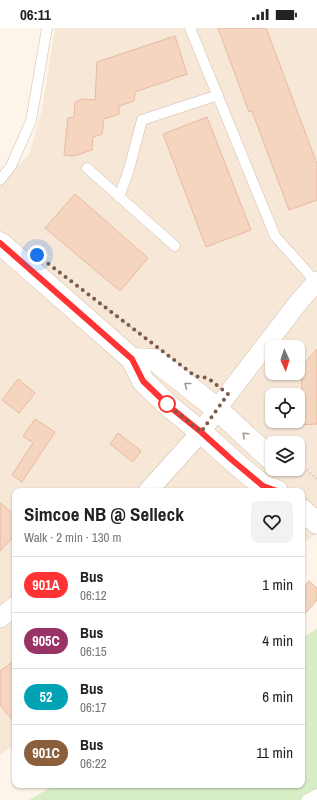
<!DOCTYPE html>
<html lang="en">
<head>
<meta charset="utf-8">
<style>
  body { margin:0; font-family:"Archivo Narrow",sans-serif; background:#f2f2f2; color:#222; height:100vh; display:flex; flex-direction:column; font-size:15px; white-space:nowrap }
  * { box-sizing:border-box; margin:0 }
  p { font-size:13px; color:#767676 }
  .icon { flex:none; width:22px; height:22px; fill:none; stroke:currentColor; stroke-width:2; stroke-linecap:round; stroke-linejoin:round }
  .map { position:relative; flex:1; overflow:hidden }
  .drawer { position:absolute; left:12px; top:460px; width:293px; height:300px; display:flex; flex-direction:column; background:#fff; border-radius:8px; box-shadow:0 1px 3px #0004 }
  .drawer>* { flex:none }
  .badge { padding:0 8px; border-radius:13px; font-size:14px; line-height:26px }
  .needle { width:26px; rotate:176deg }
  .controls { position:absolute; left:265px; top:312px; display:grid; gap:8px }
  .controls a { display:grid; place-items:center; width:40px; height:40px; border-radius:8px; background:#fff; box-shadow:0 1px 3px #0004; font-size:20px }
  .you { position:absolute; width:20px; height:20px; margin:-10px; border:3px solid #fff; border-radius:50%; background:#1a73e8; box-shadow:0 0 0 6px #1a73e833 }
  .map>.badge { position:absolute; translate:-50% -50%; box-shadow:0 0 0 2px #fff }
  .round { display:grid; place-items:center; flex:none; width:42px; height:42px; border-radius:8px; background:#f2f2f2 }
  .head { display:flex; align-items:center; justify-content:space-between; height:68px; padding:0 12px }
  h1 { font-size:19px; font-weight:700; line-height:30px }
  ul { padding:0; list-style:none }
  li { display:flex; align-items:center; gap:12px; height:56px; padding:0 12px; border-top:1px solid #e0e0e0 }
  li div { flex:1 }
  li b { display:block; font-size:15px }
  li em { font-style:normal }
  li .badge { min-width:44px; font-weight:700; text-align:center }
  .status { display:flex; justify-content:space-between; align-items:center; height:28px; padding:0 20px; background:#fff; direction:ltr }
  .status svg { height:11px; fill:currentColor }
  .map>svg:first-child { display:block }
  .residential { fill:#f6e7d7; fill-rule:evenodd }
  .green { fill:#d7edc6 }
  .building { fill:#f5d4c0; stroke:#e8ba9f }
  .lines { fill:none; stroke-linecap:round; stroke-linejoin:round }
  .lane-casing { stroke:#d2bdae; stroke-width:11 }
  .street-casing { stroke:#d2bdae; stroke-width:20 }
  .secondary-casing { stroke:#d7bfad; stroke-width:23 }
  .path { stroke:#dab7a2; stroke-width:2.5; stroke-dasharray:1 3; stroke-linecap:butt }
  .lane { stroke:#fff; stroke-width:10 }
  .street { stroke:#fff; stroke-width:19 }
  .secondary { stroke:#fff; stroke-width:22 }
  .oneway { stroke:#a9948a }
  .line-casing { stroke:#fff; stroke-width:9 }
  .line { stroke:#f33; stroke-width:6 }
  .walk { stroke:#7b5b4b; stroke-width:4; stroke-dasharray:0 7.2 }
  .stop-dot { fill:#fff; stroke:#f33; stroke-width:2 }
</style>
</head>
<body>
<div class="status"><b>06:11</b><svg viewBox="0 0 49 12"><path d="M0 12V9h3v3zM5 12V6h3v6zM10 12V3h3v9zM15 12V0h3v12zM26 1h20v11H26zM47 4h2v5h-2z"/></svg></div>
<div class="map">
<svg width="317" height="772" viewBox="0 0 317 772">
  <rect width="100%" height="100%" fill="#fef5ea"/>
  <path class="residential" d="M55 0H317V506L302 516V463H15V716L0 727V157L29 126 42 82ZM272 319H298V345H272ZM272 367H298V393H272ZM272 415H298V441H272Z"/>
  <polygon class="green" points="317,601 317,772 29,772 55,757 302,757 302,610"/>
  <g class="building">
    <polygon points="218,0 266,0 317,136 317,172 289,182 252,83 249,84"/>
    <polygon points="175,8 187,46 135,64 134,73 119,78 119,86 104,91 102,106 93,109 92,122 74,128 64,127 68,90 74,89 75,74 83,71 95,72 97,34"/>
    <polygon points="207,89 251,202 206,219 163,106"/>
    <polygon points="75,166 148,230 120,263 45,200"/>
    <polygon points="317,321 317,396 298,397 298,362 302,362 301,339"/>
    <polygon points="18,351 35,365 19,385 2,372"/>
    <polygon points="35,391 55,404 22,454 12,447 33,415 23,408"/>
    <polygon points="118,405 141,423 133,434 110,416"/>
    <polygon points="0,475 15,487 15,507 0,523"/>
    <polygon points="309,553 317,560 317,572 302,589 302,561"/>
    <polygon points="15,632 15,695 0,677 0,643"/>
  </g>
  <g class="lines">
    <defs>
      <g id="lane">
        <polyline points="190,0 275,208 316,254"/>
        <polyline points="87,140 175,218"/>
        <polyline points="0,152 11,138 31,93 47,0"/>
        <polyline points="119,169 129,141 142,92 218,67"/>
        <polyline points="306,772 317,766"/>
      </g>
      <g id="street">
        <polyline points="148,463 201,404 228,366 298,275 317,253"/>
        <polyline points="0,590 15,578"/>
      </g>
      <g id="secondary">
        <polyline points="0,215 132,331 143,353 170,379 201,404 232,432 263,458 277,463"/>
        <polyline points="132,331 155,332 217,381 272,432"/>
        <polyline points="302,482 317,495"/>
      </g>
    </defs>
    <use href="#lane" class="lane-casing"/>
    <use href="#street" class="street-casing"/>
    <use href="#secondary" class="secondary-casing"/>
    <g class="path">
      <polyline points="102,277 147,311"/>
      <polyline points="298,434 317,451"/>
    </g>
    <use href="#lane" class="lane"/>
    <use href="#street" class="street"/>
    <use href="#secondary" class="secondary"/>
  </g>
  <defs><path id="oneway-chevron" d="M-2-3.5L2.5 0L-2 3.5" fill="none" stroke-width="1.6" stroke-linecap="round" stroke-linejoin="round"/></defs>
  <g class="oneway">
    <use href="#oneway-chevron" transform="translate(187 357) rotate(-141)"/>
    <use href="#oneway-chevron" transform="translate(245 407) rotate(-137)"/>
  </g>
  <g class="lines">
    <defs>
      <polyline id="line" points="0,215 132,331 143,353 170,379 201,404 232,432 263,458 277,463"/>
    </defs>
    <use href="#line" class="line-casing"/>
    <use href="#line" class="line"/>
    <polyline class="walk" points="37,227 195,348 208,350 228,366 201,404 167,376"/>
  </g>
  <circle class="stop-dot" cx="167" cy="376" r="8"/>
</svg>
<div class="controls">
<a><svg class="needle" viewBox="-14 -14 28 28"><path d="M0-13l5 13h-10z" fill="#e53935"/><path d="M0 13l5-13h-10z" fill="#767676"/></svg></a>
<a><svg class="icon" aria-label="locate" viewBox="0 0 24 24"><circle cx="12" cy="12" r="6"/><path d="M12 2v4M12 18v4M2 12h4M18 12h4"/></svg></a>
<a><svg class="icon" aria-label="layers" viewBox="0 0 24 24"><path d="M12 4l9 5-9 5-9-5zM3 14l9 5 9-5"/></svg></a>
</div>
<div class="you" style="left:37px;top:227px"></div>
<section class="drawer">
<div class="head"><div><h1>Simcoe NB @ Selleck</h1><p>Walk · 2 min · 130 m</p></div><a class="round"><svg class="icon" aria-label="heart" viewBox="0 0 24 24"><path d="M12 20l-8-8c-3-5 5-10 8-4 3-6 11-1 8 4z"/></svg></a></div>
<ul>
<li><span class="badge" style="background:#f33;color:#fff">901A</span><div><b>Bus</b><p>06:12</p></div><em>1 min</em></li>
<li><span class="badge" style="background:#936;color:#fff">905C</span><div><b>Bus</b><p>06:15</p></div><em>4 min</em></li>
<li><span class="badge" style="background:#00a3b4;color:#fff">52</span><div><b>Bus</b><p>06:17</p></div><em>6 min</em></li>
<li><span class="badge" style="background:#8b5e3c;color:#fff">901C</span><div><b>Bus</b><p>06:22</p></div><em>11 min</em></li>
</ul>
</section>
</div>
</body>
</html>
